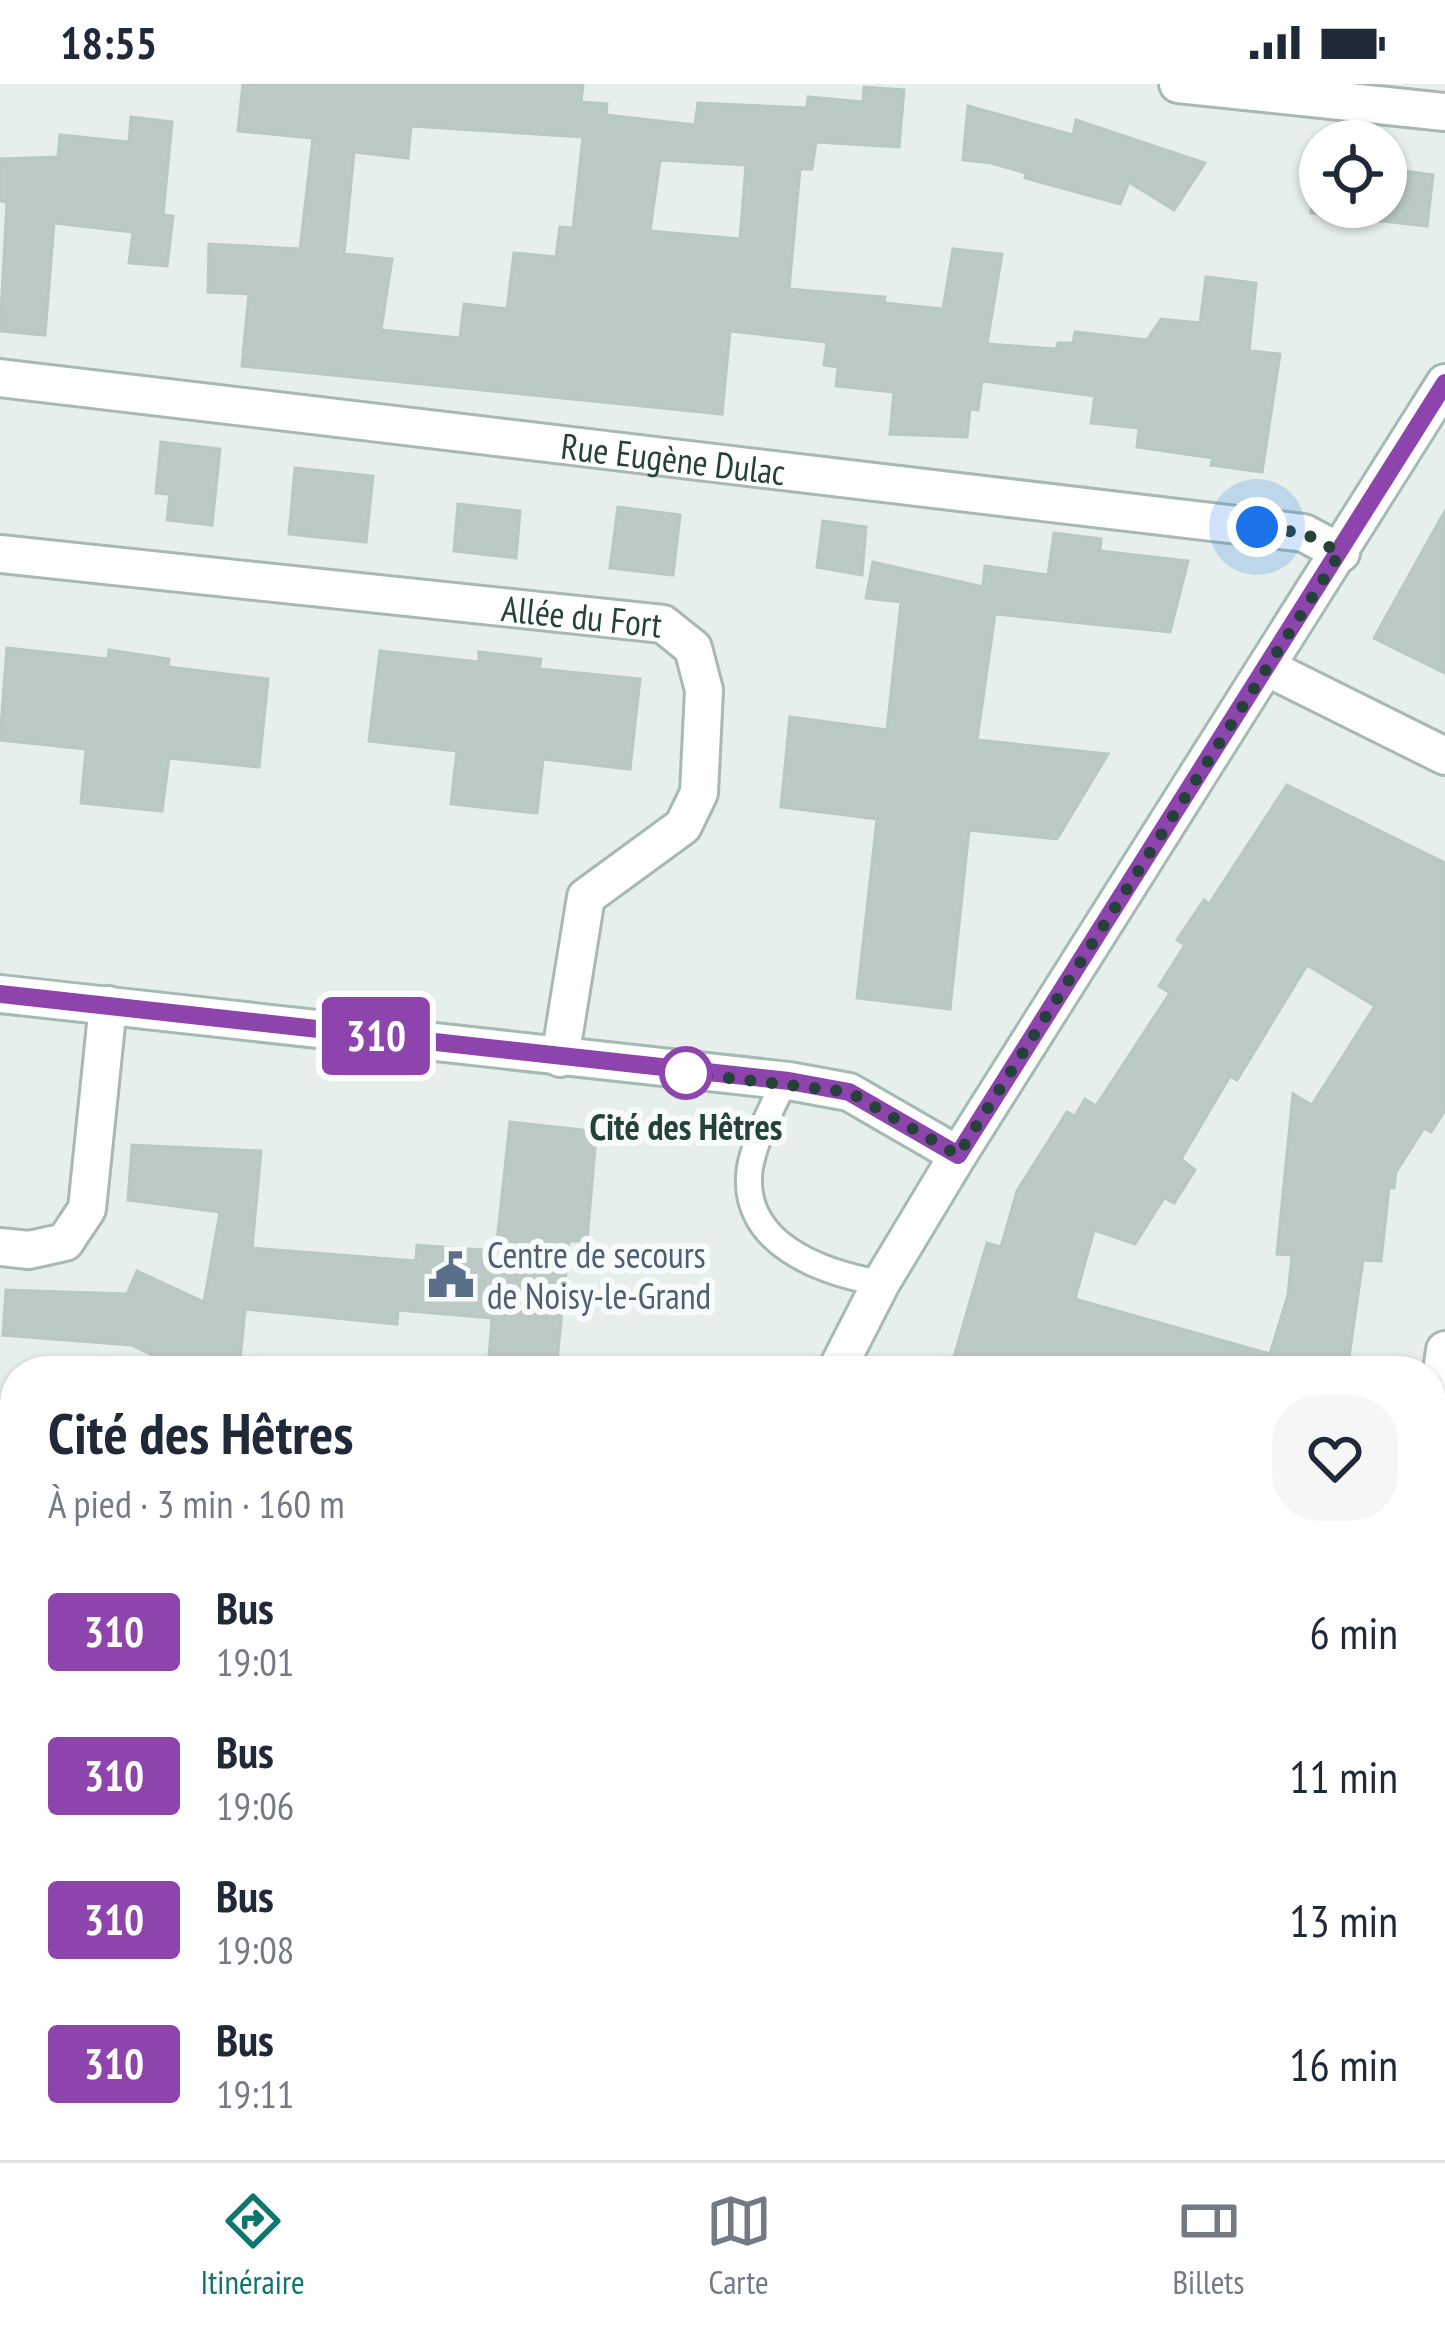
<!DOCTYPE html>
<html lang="fr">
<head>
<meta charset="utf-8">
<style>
  body { margin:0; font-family:"PT Sans Narrow",sans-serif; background:#f6f6f7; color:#1f2937; height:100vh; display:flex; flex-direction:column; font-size:45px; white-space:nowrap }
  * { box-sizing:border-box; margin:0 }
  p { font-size:39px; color:#747a83 }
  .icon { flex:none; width:66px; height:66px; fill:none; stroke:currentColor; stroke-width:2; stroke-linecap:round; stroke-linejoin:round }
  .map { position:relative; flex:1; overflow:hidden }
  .side { position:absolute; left:0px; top:1272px; width:1446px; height:804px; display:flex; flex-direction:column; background:#fff; border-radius:48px 48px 0 0; box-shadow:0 3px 9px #0004 }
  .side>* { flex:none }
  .badge { padding:0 24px; border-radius:9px; font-size:42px; line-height:78px }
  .tools { position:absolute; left:1299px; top:36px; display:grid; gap:24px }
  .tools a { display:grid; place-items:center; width:108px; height:108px; border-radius:50%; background:#fff; box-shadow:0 3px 9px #0004; font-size:60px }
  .you { position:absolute; width:60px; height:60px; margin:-30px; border:9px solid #fff; border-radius:50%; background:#1a73e8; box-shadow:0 0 0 18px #1a73e833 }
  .map>.badge { position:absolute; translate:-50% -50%; box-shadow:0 0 0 6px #fff }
  .round { display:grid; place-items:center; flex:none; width:126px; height:126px; border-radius:48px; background:#f6f6f7 }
  .headline { display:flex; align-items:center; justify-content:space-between; height:204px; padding:0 48px }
  h1 { font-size:57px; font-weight:600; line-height:90px }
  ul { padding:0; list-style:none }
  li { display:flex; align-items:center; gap:36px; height:144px; padding:0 48px }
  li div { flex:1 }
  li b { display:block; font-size:45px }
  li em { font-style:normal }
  li .badge { min-width:132px; font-weight:700; text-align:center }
  .status { display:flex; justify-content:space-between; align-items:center; height:84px; padding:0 60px; background:#fff; direction:ltr }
  .status svg { height:33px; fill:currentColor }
  .menu { display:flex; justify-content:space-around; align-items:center; height:168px; border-top:3px solid #e0e1e3; background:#fff; font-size:33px; color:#747a83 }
  .menu a { display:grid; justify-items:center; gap:6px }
  .menu .current { color:#0f766e }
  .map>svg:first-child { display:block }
  .green { fill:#bfe0c8 }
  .building { fill:#bbcac4; stroke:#b8c9c2; stroke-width:3; fill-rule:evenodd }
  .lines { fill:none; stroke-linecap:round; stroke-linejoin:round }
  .lane-casing { stroke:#a8b8b2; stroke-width:30 }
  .street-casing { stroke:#a8b8b2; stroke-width:42 }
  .secondary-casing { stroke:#a4bbb3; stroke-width:42 }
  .lane { stroke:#fff; stroke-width:24 }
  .street { stroke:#fff; stroke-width:36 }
  .secondary { stroke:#fff; stroke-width:36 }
  .line-casing { stroke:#fff; stroke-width:27 }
  .line { stroke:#8e44ad; stroke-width:18 }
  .walk { stroke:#24423a; stroke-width:12; stroke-dasharray:0 21.6 }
  .stop-dot { fill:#fff; stroke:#8e44ad; stroke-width:6 }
  .labels { text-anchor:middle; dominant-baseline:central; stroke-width:12; stroke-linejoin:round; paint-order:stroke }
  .street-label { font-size:36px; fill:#24423a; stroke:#f7fbf9 }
  .stop-label { font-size:36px; font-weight:bold; fill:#24423a; stroke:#f7fbf9 }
  .service-label { font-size:36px; fill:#4e5e75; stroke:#f7fbf9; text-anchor:start }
</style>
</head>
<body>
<div class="status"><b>18:55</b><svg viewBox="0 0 49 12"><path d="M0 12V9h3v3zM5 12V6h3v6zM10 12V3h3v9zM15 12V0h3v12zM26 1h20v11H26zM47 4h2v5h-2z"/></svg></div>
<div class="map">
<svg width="1445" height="2076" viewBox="0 0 1445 2076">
  <rect width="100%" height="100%" fill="#e6efeb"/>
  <polygon class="green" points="0,1316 15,1316 15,2061 629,2061 626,2076 0,2076"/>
  <g class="building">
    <path d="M243 0H583L581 18 607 20 606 31 695 41 698 19 807 24 808 13 863 18 864 3 904 6 899 63 816 58 812 85H800L789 205 885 213 884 219 943 225 953 165 1002 170 987 260 1056 265 1058 259H1073L1075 248 1147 256 1161 235 1200 239 1206 193 1256 199 1249 267 1280 270 1262 388 1211 381 1213 374 1137 363 1139 344 1091 339 1095 312 982 297 978 326 970 325 967 353 890 350 894 308 836 302 838 283 824 281 827 258 730 247 722 330 242 282 249 210 208 208 209 160 300 165 313 54 238 47ZM411 42 583 53 573 144 560 143 556 173 514 169 507 225 464 220 460 254 381 246 392 175 344 170 354 68 408 74ZM660 76 746 81 740 155 650 147Z"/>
    <polygon points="968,22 1073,51 1076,36 1205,79 1174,126 1129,98 1120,120 1025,94 1026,89 991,79 963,76"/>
    <polygon points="131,33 172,38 163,131 173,132 167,182 129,179 133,148 54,139 45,251 0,247 7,118 0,117 0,75 58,73 60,51 129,58"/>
    <polygon points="1316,73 1320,123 1386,123 1386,79 1392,79 1391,85 1433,91 1427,142 1311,129"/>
    <polygon points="161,358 220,365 212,441 167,436 170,410 156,409"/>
    <polygon points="295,384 373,392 366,458 289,450"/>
    <polygon points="458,420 520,427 516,474 454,467"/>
    <polygon points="618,423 680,431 673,491 610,484"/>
    <polygon points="1445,427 1445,589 1374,554"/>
    <polygon points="823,437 866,443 862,491 817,483"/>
    <polygon points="1054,449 1101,455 1100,467 1188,477 1170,548 995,530 977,656 1108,670 1057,755 969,746 950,925 857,914 877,735 781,723 790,633 887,646 901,518 866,514 873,478 983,503 985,482 1048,491"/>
    <polygon points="7,564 108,575 109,566 169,575 168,583 268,595 259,683 169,674 162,727 81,719 86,665 0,656"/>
    <polygon points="380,567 479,578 479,568 541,575 539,585 640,595 630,685 543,675 537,729 451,720 457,667 369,657"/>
    <path d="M1287 701 1445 779V1026L1431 1048 1424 1044 1396 1088 1394 1104 1389 1103 1381 1177 1363 1176 1347 1287H950L987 1159 1001 1163 1017 1107 1067 1028 1075 1032 1085 1015 1096 1022 1170 909 1159 902 1185 861 1177 856 1204 816 1209 820ZM1307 881 1375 922 1312 1021 1293 1010 1277 1170 1292 1171 1288 1211 1270 1270 1075 1215 1094 1146 1135 1160 1164 1114 1174 1119 1195 1086 1181 1075 1230 992 1237 996Z"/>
    <polygon points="510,1038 592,1047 591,1064 595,1064 587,1157 569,1157 556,1287 488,1287 492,1234 398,1226 397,1240 245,1225 239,1287 187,1287 131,1261 3,1251 6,1206 127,1210 137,1187 204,1218 220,1128 128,1116 132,1061 261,1067 252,1164 416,1177 417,1161 496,1167"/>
  </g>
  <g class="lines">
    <defs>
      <path id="lane" d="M785 997C771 1025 756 1053 750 1083 738 1160 823 1189 881 1199"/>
      <g id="street">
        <polyline points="1178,0 1445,28"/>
        <path id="s1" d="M0 294 1304 449 1341 469"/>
        <path id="s2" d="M0 470 663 540 693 564 704 606 699 709 683 742 586 813 560 974"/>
        <polyline points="1268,584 1445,672"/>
        <polyline points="0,1163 29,1166 65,1158 87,1125 108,921"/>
        <polyline points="1431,1366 1445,1266"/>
        <polyline points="1431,1716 1445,1725"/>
        <polyline points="1064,2061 1152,2076"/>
      </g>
      <g id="secondary">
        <polyline points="0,910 789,997 849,1008 958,1071"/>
        <polyline points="836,1287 881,1199 958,1071 1445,299"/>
        <polyline points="675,2076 677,2061"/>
      </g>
    </defs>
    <use href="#lane" class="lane-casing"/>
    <use href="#street" class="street-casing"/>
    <use href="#secondary" class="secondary-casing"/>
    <use href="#lane" class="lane"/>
    <use href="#street" class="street"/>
    <use href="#secondary" class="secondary"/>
  </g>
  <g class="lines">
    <defs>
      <polyline id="line" points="0,910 789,997 849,1008 958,1071 1445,299"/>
    </defs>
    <use href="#line" class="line-casing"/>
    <use href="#line" class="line"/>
    <polyline class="walk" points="686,989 849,1008 958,1071 1340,469 1304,449 1257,443"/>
  </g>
  <defs>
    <symbol id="civic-bare" viewBox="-9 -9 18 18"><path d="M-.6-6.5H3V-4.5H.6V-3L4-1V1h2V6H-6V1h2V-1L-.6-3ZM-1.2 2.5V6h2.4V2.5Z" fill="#5c6f8a" stroke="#f7fbf9" stroke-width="2.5" paint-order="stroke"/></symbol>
  </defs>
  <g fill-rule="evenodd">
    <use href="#civic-bare" x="418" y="1158" width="66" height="66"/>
  </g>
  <circle class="stop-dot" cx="686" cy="989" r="24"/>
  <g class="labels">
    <g class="street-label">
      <text stroke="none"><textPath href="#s1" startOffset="678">Rue Eugène Dulac</textPath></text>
      <text stroke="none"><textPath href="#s2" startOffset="585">Allée du Fort</textPath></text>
    </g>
    <g class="stop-label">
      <text x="686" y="1042">Cité des Hêtres</text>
    </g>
    <g class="service-label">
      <text x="487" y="1170">Centre de secours<tspan x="487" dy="41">de Noisy-le-Grand</tspan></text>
    </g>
  </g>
</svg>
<div class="tools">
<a><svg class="icon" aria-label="locate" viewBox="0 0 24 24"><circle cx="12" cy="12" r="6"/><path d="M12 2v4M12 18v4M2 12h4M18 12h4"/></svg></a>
</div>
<div class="you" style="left:1257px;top:443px"></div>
<b class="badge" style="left:376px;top:952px;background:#8e44ad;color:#fff">310</b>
<section class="side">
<div class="headline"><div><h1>Cité des Hêtres</h1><p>À pied · 3 min · 160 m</p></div><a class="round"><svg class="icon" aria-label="heart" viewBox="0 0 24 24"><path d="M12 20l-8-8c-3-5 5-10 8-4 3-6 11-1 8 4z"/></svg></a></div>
<ul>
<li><span class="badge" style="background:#8e44ad;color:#fff">310</span><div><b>Bus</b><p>19:01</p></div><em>6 min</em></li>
<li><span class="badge" style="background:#8e44ad;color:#fff">310</span><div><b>Bus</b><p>19:06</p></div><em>11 min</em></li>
<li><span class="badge" style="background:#8e44ad;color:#fff">310</span><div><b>Bus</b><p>19:08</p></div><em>13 min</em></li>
<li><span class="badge" style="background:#8e44ad;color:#fff">310</span><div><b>Bus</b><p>19:11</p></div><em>16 min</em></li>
</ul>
</section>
</div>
<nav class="menu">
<a class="current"><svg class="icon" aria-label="directions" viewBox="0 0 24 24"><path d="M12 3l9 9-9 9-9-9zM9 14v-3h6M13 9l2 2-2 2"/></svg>Itinéraire</a>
<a><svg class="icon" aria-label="map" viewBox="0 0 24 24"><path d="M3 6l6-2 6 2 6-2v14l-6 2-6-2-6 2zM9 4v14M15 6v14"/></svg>Carte</a>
<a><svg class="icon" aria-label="tickets" viewBox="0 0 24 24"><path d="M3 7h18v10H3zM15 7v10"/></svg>Billets</a>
</nav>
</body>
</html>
